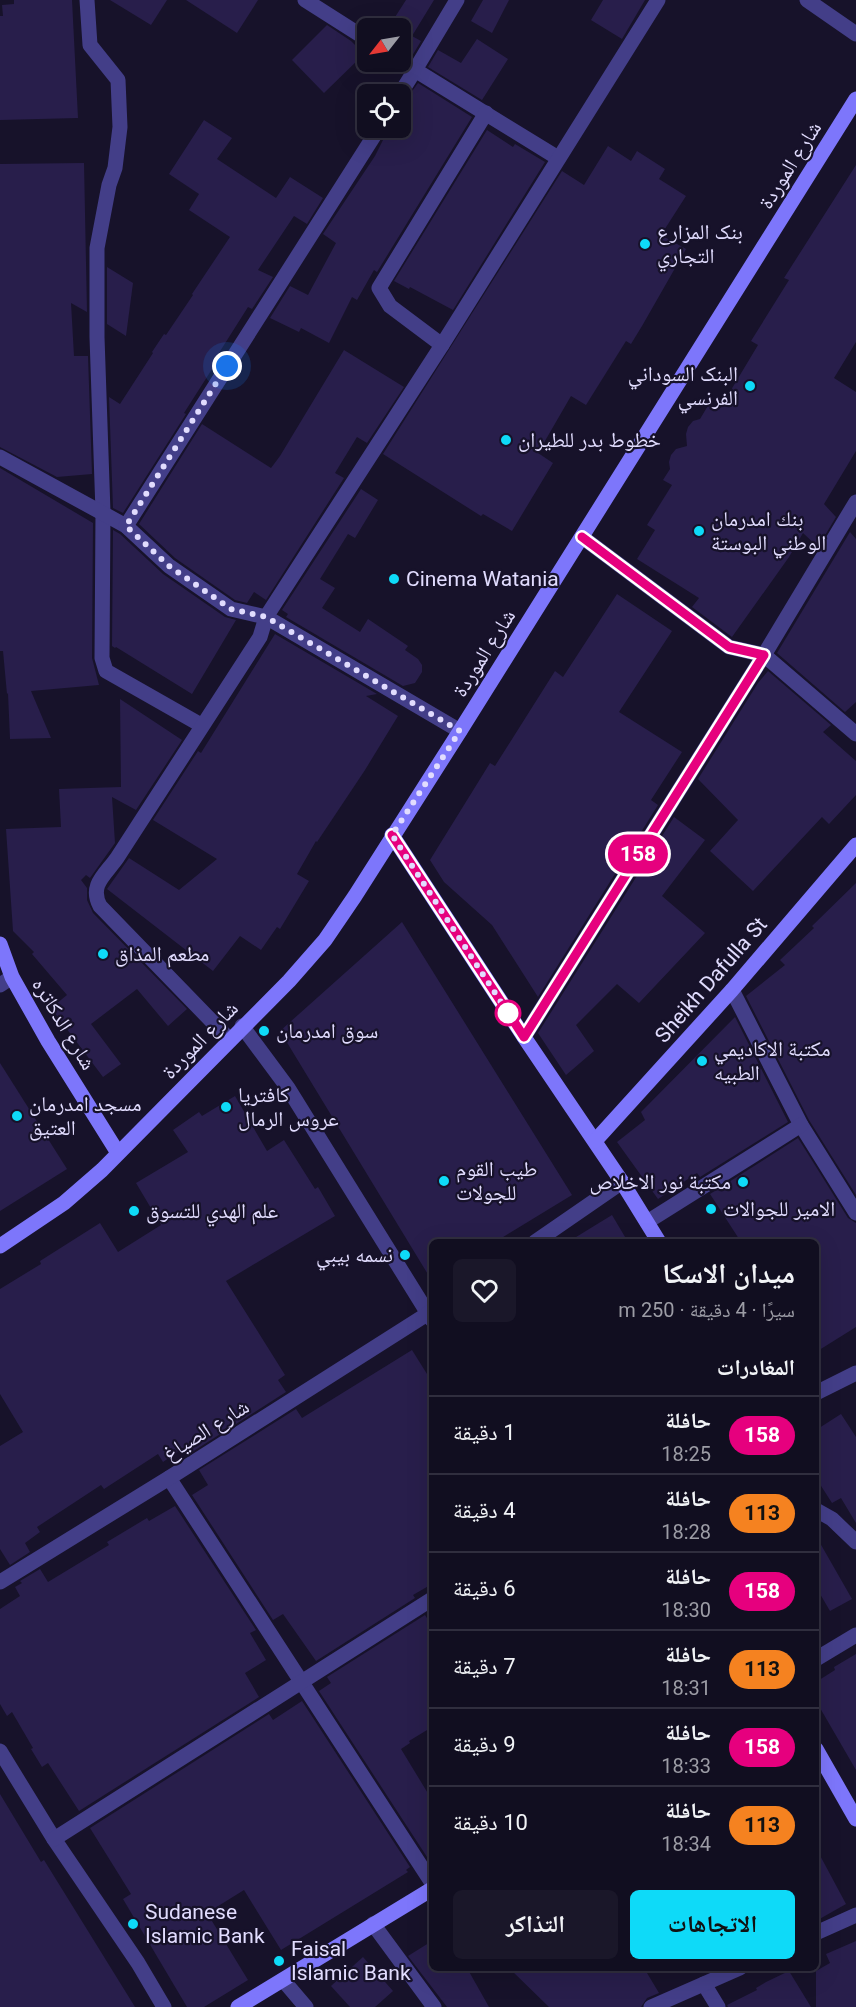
<!DOCTYPE html>
<html lang="ar">
<head>
<meta charset="utf-8">
<style>
  body { margin:0; font-family:Roboto,"Noto Naskh Arabic",sans-serif; background:#1a1729; color:#f1f3f6; direction:rtl; height:100vh; display:flex; flex-direction:column; font-size:22px; white-space:nowrap }
  * { box-sizing:border-box; margin:0 }
  p { font-size:20px; color:#9c9ca5 }
  .icon { flex:none; width:33px; height:33px; fill:none; stroke:currentColor; stroke-width:2; stroke-linecap:round; stroke-linejoin:round }
  .map { position:relative; flex:1; overflow:hidden; direction:ltr }
  .drawer { position:absolute; left:429px; top:1239px; width:390px; height:732px; display:flex; flex-direction:column; background:#110e20; border-radius:9px; box-shadow:0 6px 24px #0002,0 0 0 2px #302e3e; direction:rtl }
  .drawer>* { flex:none }
  .badge { padding:0 12px; border-radius:20px; font-size:21px; line-height:39px }
  .needle { width:39px; rotate:239deg }
  .buttons { position:absolute; left:357px; top:18px; display:grid; gap:12px }
  .buttons a { display:grid; place-items:center; width:54px; height:54px; border-radius:9px; background:#110e20; box-shadow:0 6px 24px #0002,0 0 0 2px #302e3e; font-size:30px }
  .you { position:absolute; width:30px; height:30px; margin:-15px; border:4px solid #fff; border-radius:50%; background:#1a73e8; box-shadow:0 0 0 9px #1a73e833 }
  .map>.badge { position:absolute; translate:-50% -50%; box-shadow:0 0 0 3px #fff }
  h2 { padding:0 24px; font-size:22px; line-height:54px }
  .round { display:grid; place-items:center; flex:none; width:63px; height:63px; border-radius:9px; background:#1a1729 }
  .overview { display:flex; align-items:center; justify-content:space-between; height:102px; padding:0 24px }
  h1 { font-size:28px; font-weight:700; line-height:45px }
  .action { display:flex; gap:12px; margin-top:auto; padding:12px 24px }
  .action a { flex:1; height:69px; border-radius:9px; background:#0edaf8; color:#111; font-size:24px; font-weight:700; line-height:69px; text-align:center }
  .action a+a { background:#1a1729; color:#f1f3f6 }
  ul { padding:0; list-style:none }
  li { display:flex; align-items:center; gap:18px; height:78px; padding:0 24px; border-top:2px solid #302e3e }
  li div { flex:1 }
  li b { display:block; font-size:22px }
  li em { font-style:normal }
  li .badge { min-width:66px; font-weight:700; text-align:center }
  .map>svg:first-child { display:block }
  .building { fill:#281e4b }
  .lines { fill:none; stroke-linecap:round; stroke-linejoin:round }
  .street { stroke:#433e88; stroke-width:15 }
  .secondary { stroke:#7d76fb; stroke-width:15 }
  .line-casing { stroke:#fff; stroke-width:14 }
  .line { stroke:#e6007e; stroke-width:9 }
  .walk { stroke:#e1dcfe; stroke-width:6; stroke-dasharray:0 10.8 }
  .poi-dot { fill:#0edaf8; stroke:#17122a; stroke-width:2 }
  .stop-dot { fill:#fff; stroke:#e6007e; stroke-width:3 }
  .labels { text-anchor:middle; dominant-baseline:central; stroke-width:4.5; stroke-linejoin:round; paint-order:stroke }
  .street-label { font-size:21px; fill:#e1dcfe; stroke:#17122a }
  .poi-label { font-size:21px; fill:#e1dcfe; stroke:#17122a; text-anchor:start }
</style>
</head>
<body>
<div class="map">
<svg width="856" height="2007" viewBox="0 0 856 2007">
  <rect width="100%" height="100%" fill="#17122a"/>
  <g class="building">
    <polygon points="14,0 72,0 78,118 0,120 0,16 3,16 2,5 14,4"/>
    <polygon points="110,0 167,0 151,25"/>
    <polygon points="186,0 258,0 237,33"/>
    <polygon points="406,0 434,0 412,36 421,41 412,56 400,50 400,28 388,28"/>
    <polygon points="483,0 509,0 492,33 471,21"/>
    <polygon points="603,0 645,0 622,39 591,20"/>
    <polygon points="327,25 351,41 364,54 324,93 292,60"/>
    <polygon points="477,39 508,59 482,100 428,67 438,50 461,63"/>
    <polygon points="418,83 472,117 377,272 374,270 357,300 352,297 329,343 301,328 299,332 270,318 290,286 308,295 336,243 323,234 375,156 389,128 400,128 400,108"/>
    <polygon points="204,120 232,138 217,159 276,198 290,177 323,198 307,224 294,216 258,270 273,277 252,309 248,307 212,364 214,366 184,413 186,414 123,513 113,508 109,397 120,404 153,353 152,352 164,334 166,335 193,295 192,294 230,237 189,210 199,194 169,174"/>
    <polygon points="487,130 513,147 515,144 545,162 453,310 410,287 409,289 394,281"/>
    <polygon points="608,146 631,161 637,151 665,169 659,179 686,196 661,235 686,249 642,326 631,344 626,341 586,405 571,396 538,453 553,463 512,531 483,514 481,516 383,454 562,171 584,185"/>
    <polygon points="84,163 87,312 71,303 74,356 88,356 92,474 57,477 0,447 0,164"/>
    <polygon points="856,165 856,342 834,378 856,392 856,451 824,504 836,517 818,547 803,533 789,557 732,637 692,607 699,598 637,559 655,530 647,525 672,485 663,480 670,469 669,462 671,455 676,449 687,446 686,434 688,427 693,421 700,419 709,404 719,410 758,345 751,341 789,280 784,278"/>
    <polygon points="107,267 133,283 126,336 107,324"/>
    <polygon points="344,350 404,387 367,443 357,437 335,473 344,478 266,600 254,592 247,603 235,600 175,558 139,524 202,424 271,468 280,456"/>
    <polygon points="0,468 93,523 92,658 99,685 31,691 51,738 10,739 8,693 7,694 3,651 0,651"/>
    <polygon points="361,489 378,500 355,538 348,534 320,579 335,588 322,608 360,632 368,619 408,646 405,650 418,659 422,665 422,672 415,683 403,686 286,617 288,614 282,610"/>
    <polygon points="113,530 120,534 163,574 225,617 236,620 192,694 116,647 115,648 112,646"/>
    <polygon points="850,532 856,539 856,702 845,712 777,653"/>
    <polygon points="617,594 672,631 619,712 682,752 651,800 658,805 538,997 492,925 444,882 430,860 490,763 495,766 555,671 563,677"/>
    <polygon points="275,634 377,694 366,696 398,716 365,770 317,842 316,841 297,874 309,881 280,929 277,927 261,950 240,936 213,971 107,889 129,858 179,890 217,859 153,820 198,751 201,753"/>
    <polygon points="768,671 831,725 823,732 856,761 856,795 829,824 822,817 753,891 710,851 738,820 698,779 758,683"/>
    <polygon points="120,699 182,740 136,810 112,797 115,843 90,878 86,875 81,880 87,888 87,900 93,913 187,1009 168,1026 137,989 91,1024 121,1064 103,1077 51,1008 67,995 32,954 34,952 13,931 6,829 61,827 59,789 121,787"/>
    <polygon points="674,817 705,840 662,896 705,933 639,1003 617,984 576,1025 594,1051 566,1075 538,1033"/>
    <polygon points="856,883 856,1195 809,1120 746,996 785,965 780,960 814,928 812,926"/>
    <polygon points="402,922 572,1195 495,1242 432,1242 432,1281 280,1031"/>
    <polygon points="735,1017 788,1122 700,1177 697,1173 658,1199 617,1142 645,1120 641,1112"/>
    <polygon points="0,1063 67,1169 0,1211"/>
    <polygon points="235,1096 267,1151 284,1140 315,1189 318,1187 335,1216 226,1281 285,1375 278,1380 286,1392 189,1454 185,1447 163,1462 158,1454 104,1489 101,1485 37,1527 40,1532 25,1543 30,1552 10,1565 0,1549 0,1446 23,1432 0,1394 0,1289 41,1264 40,1261 100,1223 118,1252 161,1225 136,1183 188,1152 173,1130 199,1112 202,1116"/>
    <polygon points="798,1138 848,1218 856,1223 856,1327 816,1352 816,1242 741,1242 710,1194"/>
    <polygon points="612,1215 628,1242 568,1242"/>
    <polygon points="412,1350 432,1382 432,1584 413,1595 415,1598 316,1661 283,1614 273,1620 192,1495 208,1485 199,1470 296,1409 302,1418"/>
    <polygon points="841,1414 856,1437 856,1523 841,1498 832,1503 816,1478 816,1430"/>
    <polygon points="175,1506 256,1630 250,1633 266,1660 245,1673 259,1697 79,1811 48,1763 42,1767 31,1749 33,1748 12,1712 7,1716 0,1704 0,1609 20,1596 15,1587 22,1583 20,1581 40,1569 48,1582 109,1545 107,1542 147,1518 149,1521"/>
    <polygon points="816,1536 852,1599 830,1611 816,1587"/>
    <polygon points="425,1615 432,1626 432,1727 409,1741 410,1743 401,1749 432,1800 432,1853 427,1857 319,1691 331,1683 327,1677"/>
    <polygon points="856,1654 856,1770 816,1701 816,1682 835,1670 834,1667"/>
    <polygon points="302,1701 410,1867 406,1870 408,1872 281,1950 244,1890 207,1913 248,1980 204,2007 187,2007 123,1899 131,1894 90,1828 269,1714 273,1720"/>
    <polygon points="0,1794 41,1862 44,1860 135,2007 0,2007"/>
    <polygon points="816,1848 846,1904 816,1921"/>
    <polygon points="432,1941 432,1968 467,1968 489,2007 447,2007 408,1956"/>
    <polygon points="856,1941 856,2007 816,2007 816,1971 830,1963 826,1954"/>
    <polygon points="363,1957 393,1991 375,2007 350,2007 331,1986"/>
    <polygon points="509,1968 644,1968 659,1993 647,1998 641,2007 549,2007"/>
    <polygon points="789,1971 811,2007 728,2007 727,2005 757,1990 756,1988 766,1982"/>
  </g>
  <g class="lines">
    <g class="street">
      <polyline points="87,0 90,45 118,80 120,127 115,168 109,185 97,248 97,337 103,512 102,658 106,671 201,725"/>
      <polyline points="305,0 368,40"/>
      <polyline points="807,0 856,34"/>
      <polyline points="400,61 415,70 457,0"/>
      <polyline points="400,94 415,70 558,158"/>
      <polyline points="442,345 390,306 379,288 486,113"/>
      <polyline points="0,457 126,526 169,566 231,609 266,617 460,731"/>
      <polyline points="126,526 379,128"/>
      <polyline points="582,537 729,647 764,655 856,734"/>
      <polyline points="0,985 12,977"/>
      <polyline points="732,990 801,1125 856,1213"/>
      <polyline points="242,1026 288,1088 432,1320"/>
      <polyline points="524,1037 764,655 856,502"/>
      <path d="M230 1040 100 906C89 885 105 875 117 858L260 637 266 617 442 345 658 0"/>
      <polyline points="647,1222 801,1125"/>
      <polyline points="535,1242 622,1182"/>
      <polyline points="816,1393 856,1373"/>
      <polyline points="169,1478 432,1883"/>
      <polyline points="816,1510 832,1519 856,1542"/>
      <polyline points="0,1582 169,1478 432,1311"/>
      <polyline points="816,1659 856,1635"/>
      <polyline points="0,1751 54,1839 138,1963 164,2007"/>
      <polyline points="54,1839 432,1599"/>
      <polyline points="373,1924 434,2007"/>
      <polyline points="816,1933 856,1915"/>
      <polyline points="283,1980 306,2007"/>
      <polyline points="704,1984 718,2007"/>
      <polyline points="651,2007 740,1968"/>
    </g>
    <g class="secondary">
      <polyline points="392,835 524,1037 622,1182 659,1242"/>
      <polyline points="0,944 12,977 48,1041 118,1153"/>
      <polyline points="595,1141 732,990 856,845"/>
      <polyline points="0,1246 64,1203 102,1170 289,981 325,940 355,896 460,731 856,99"/>
      <polyline points="816,1749 856,1819"/>
      <polyline points="238,2007 432,1889"/>
    </g>
  </g>
  <g class="lines">
    <defs>
      <polyline id="line" points="392,835 524,1037 764,655 729,647 582,537"/>
    </defs>
    <use href="#line" class="line-casing"/>
    <use href="#line" class="line"/>
    <polyline class="walk" points="227,366 126,526 169,566 231,609 266,617 460,731 392,835 512,1019 508,1013"/>
  </g>
  <g class="poi-dot">
    <circle cx="645" cy="244" r="6"/>
    <circle cx="750" cy="386" r="6"/>
    <circle cx="506" cy="440" r="6"/>
    <circle cx="699" cy="531" r="6"/>
    <circle cx="394" cy="579" r="6"/>
    <circle cx="103" cy="954" r="6"/>
    <circle cx="264" cy="1031" r="6"/>
    <circle cx="702" cy="1061" r="6"/>
    <circle cx="226" cy="1107" r="6"/>
    <circle cx="17" cy="1116" r="6"/>
    <circle cx="444" cy="1181" r="6"/>
    <circle cx="743" cy="1182" r="6"/>
    <circle cx="711" cy="1209" r="6"/>
    <circle cx="134" cy="1211" r="6"/>
    <circle cx="405" cy="1255" r="6"/>
    <circle cx="133" cy="1924" r="6"/>
    <circle cx="279" cy="1961" r="6"/>
  </g>
  <circle class="stop-dot" cx="508" cy="1013" r="12"/>
  <g class="labels">
    <g class="street-label">
      <text transform="translate(790 165) rotate(-58)">شارع الموردة</text>
      <text transform="translate(484 653) rotate(-58)">شارع الموردة</text>
      <text transform="translate(711 980) rotate(-49)">Sheikh Dafulla St</text>
      <text transform="translate(64 1024) rotate(59)">شارع الدكاتره</text>
      <text transform="translate(200 1040) rotate(-46)">شارع الموردة</text>
      <text transform="translate(206 1430) rotate(-32)">شارع الصياغ</text>
    </g>
    <g class="poi-label">
      <text x="657" y="232">بنک المزارع<tspan x="657" dy="24">التجاري</tspan></text>
      <text x="738" y="374" text-anchor="end">البنک السوداني<tspan x="738" dy="24">الفرنسي</tspan></text>
      <text x="518" y="440">خطوط بدر للطيران</text>
      <text x="711" y="519">بنك امدرمان<tspan x="711" dy="24">الوطني البوستة</tspan></text>
      <text x="406" y="579">Cinema Watania</text>
      <text x="115" y="954">مطعم المذاق</text>
      <text x="276" y="1031">سوق امدرمان</text>
      <text x="714" y="1049">مكتبة الاكاديمي<tspan x="714" dy="24">الطبيه</tspan></text>
      <text x="238" y="1095">كافتريا<tspan x="238" dy="24">عروس الرمال</tspan></text>
      <text x="29" y="1104">مسجد امدرمان<tspan x="29" dy="24">العتيق</tspan></text>
      <text x="456" y="1169">طيب القوم<tspan x="456" dy="24">للجولات</tspan></text>
      <text x="731" y="1182" text-anchor="end">مكتبة نور الاخلاص</text>
      <text x="723" y="1209">الامير للجوالات</text>
      <text x="146" y="1211">علم الهدي للتسوق</text>
      <text x="393" y="1255" text-anchor="end">نسمه بيبي</text>
      <text x="145" y="1912">Sudanese<tspan x="145" dy="24">Islamic Bank</tspan></text>
      <text x="291" y="1949">Faisal<tspan x="291" dy="24">Islamic Bank</tspan></text>
    </g>
  </g>
</svg>
<div class="buttons">
<a><svg class="needle" viewBox="-14 -14 28 28"><path d="M0-13l5 13h-10z" fill="#e53935"/><path d="M0 13l5-13h-10z" fill="#9c9ca5"/></svg></a>
<a><svg class="icon" aria-label="locate" viewBox="0 0 24 24"><circle cx="12" cy="12" r="6"/><path d="M12 2v4M12 18v4M2 12h4M18 12h4"/></svg></a>
</div>
<div class="you" style="left:227px;top:366px"></div>
<b class="badge" style="left:638px;top:854px;background:#e6007e;color:#fff">158</b>
<section class="drawer">
<div class="overview"><div><h1>ميدان الاسكا</h1><p>سيرًا · 4 دقيقة · 250 m</p></div><a class="round"><svg class="icon" aria-label="heart" viewBox="0 0 24 24"><path d="M12 20l-8-8c-3-5 5-10 8-4 3-6 11-1 8 4z"/></svg></a></div>
<h2>المغادرات</h2>
<ul>
<li><span class="badge" style="background:#e6007e;color:#fff">158</span><div><b>حافلة</b><p>18:25</p></div><em>1 دقيقة</em></li>
<li><span class="badge" style="background:#f58220;color:#111">113</span><div><b>حافلة</b><p>18:28</p></div><em>4 دقيقة</em></li>
<li><span class="badge" style="background:#e6007e;color:#fff">158</span><div><b>حافلة</b><p>18:30</p></div><em>6 دقيقة</em></li>
<li><span class="badge" style="background:#f58220;color:#111">113</span><div><b>حافلة</b><p>18:31</p></div><em>7 دقيقة</em></li>
<li><span class="badge" style="background:#e6007e;color:#fff">158</span><div><b>حافلة</b><p>18:33</p></div><em>9 دقيقة</em></li>
<li><span class="badge" style="background:#f58220;color:#111">113</span><div><b>حافلة</b><p>18:34</p></div><em>10 دقيقة</em></li>
</ul>
<div class="action"><a>الاتجاهات</a><a>التذاكر</a></div>
</section>
</div>
</body>
</html>
